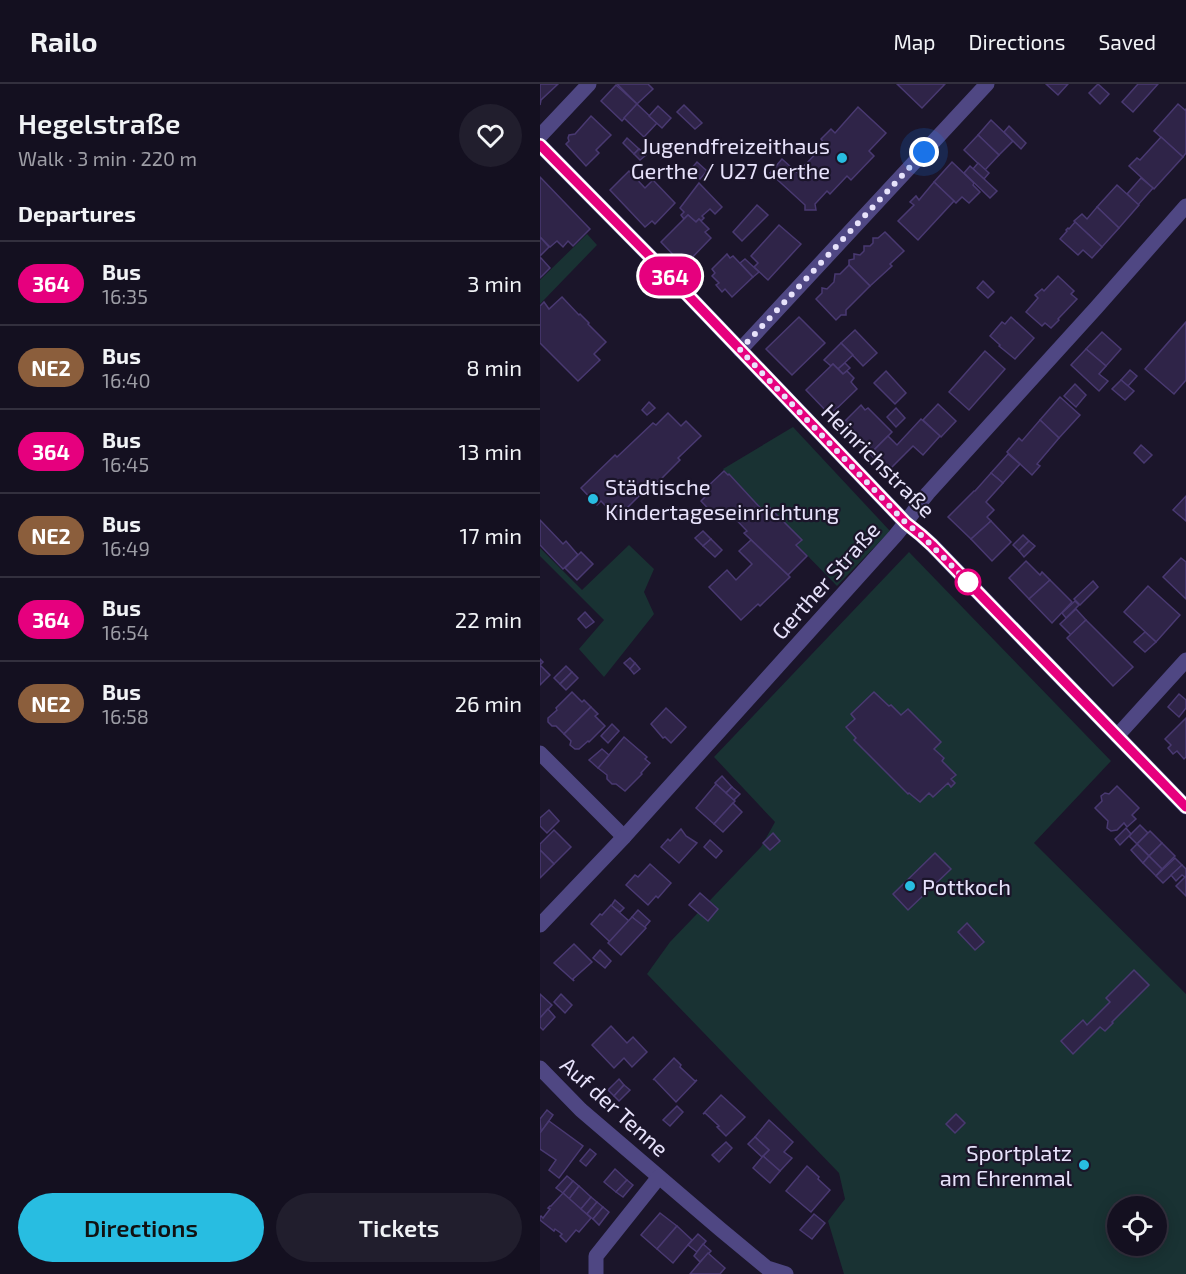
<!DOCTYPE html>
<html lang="en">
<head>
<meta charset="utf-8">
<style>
  body { margin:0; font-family:"Exo 2",sans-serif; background:#211e2d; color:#f1f3f6; height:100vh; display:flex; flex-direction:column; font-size:22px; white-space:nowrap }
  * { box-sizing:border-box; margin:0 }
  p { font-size:20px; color:#9d9da5 }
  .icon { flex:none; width:33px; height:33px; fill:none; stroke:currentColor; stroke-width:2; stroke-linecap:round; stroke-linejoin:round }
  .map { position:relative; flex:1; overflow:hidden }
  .panel { display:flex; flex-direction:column; background:#141020; width:540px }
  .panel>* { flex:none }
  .badge { padding:0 12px; border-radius:20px; font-size:21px; line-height:39px }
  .buttons { position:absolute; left:567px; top:1112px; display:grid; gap:12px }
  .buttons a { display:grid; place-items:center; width:60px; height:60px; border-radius:50%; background:#141020; box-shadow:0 3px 15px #0003,0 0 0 2px #33303e; font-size:30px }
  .you { position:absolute; width:30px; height:30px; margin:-15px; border:4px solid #fff; border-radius:50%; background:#1a73e8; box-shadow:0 0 0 9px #1a73e833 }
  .map>.badge { position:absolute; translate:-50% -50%; box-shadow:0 0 0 3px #fff }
  h2 { padding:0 18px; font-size:22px; line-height:54px }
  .round { display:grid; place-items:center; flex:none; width:63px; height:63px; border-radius:32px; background:#211e2d }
  .overview { display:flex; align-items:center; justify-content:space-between; height:102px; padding:0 18px }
  h1 { font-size:28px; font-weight:600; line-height:45px }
  .primary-button { display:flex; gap:12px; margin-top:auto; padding:12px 18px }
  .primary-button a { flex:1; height:69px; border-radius:36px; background:#28bde1; color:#111; font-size:24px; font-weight:600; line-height:69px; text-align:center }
  .primary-button a+a { background:#211e2d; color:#f1f3f6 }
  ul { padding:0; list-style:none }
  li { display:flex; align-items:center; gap:18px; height:84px; padding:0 18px; border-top:2px solid #33303e }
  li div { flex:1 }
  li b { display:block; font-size:22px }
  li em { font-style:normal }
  li .badge { min-width:66px; font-weight:700; text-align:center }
  header { display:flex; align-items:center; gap:36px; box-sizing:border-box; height:84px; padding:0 30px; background:#141020; border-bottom:2px solid #33303e }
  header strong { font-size:28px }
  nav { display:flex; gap:33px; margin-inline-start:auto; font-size:21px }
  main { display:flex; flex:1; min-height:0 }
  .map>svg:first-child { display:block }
  .green { fill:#193233; fill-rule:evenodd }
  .building { fill:#2f2448; stroke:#493971; stroke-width:1.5 }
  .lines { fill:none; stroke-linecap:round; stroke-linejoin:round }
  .minor { stroke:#4f4783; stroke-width:15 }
  .line-casing { stroke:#fff; stroke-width:14 }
  .line { stroke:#e6007e; stroke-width:9 }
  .walk { stroke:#e7e2fb; stroke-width:6; stroke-dasharray:0 10.8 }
  .poi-dot { fill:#28bde1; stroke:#1b152a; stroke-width:2 }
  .stop-dot { fill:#fff; stroke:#e6007e; stroke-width:3 }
  .labels { text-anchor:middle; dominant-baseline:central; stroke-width:4.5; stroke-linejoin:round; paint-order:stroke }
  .poi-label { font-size:22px; fill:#e7e2fb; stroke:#1b152a; text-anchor:end }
  .street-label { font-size:22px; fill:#e7e2fb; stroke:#1b152a }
</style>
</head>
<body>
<header>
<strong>Railo</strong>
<nav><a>Map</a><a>Directions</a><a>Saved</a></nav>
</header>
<main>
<section class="panel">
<div class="overview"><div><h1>Hegelstraße</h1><p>Walk · 3 min · 220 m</p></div><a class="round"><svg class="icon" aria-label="heart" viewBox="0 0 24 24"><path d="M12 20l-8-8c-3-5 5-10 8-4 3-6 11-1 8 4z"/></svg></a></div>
<h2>Departures</h2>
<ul>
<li><span class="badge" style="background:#e6007e;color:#fff">364</span><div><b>Bus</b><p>16:35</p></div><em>3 min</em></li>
<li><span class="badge" style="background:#8b5e3c;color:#fff">NE2</span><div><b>Bus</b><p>16:40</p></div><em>8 min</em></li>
<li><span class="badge" style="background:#e6007e;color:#fff">364</span><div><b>Bus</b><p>16:45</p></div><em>13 min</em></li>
<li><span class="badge" style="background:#8b5e3c;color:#fff">NE2</span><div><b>Bus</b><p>16:49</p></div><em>17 min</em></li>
<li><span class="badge" style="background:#e6007e;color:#fff">364</span><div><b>Bus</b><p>16:54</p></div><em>22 min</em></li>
<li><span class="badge" style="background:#8b5e3c;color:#fff">NE2</span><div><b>Bus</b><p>16:58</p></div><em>26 min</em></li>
</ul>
<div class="primary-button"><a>Directions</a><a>Tickets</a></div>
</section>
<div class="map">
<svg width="646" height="1190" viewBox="0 0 646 1190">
  <rect width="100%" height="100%" fill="#1b152a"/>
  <g class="green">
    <polygon points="47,150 57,161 0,220 0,196"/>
    <polygon points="253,343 350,447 297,502 183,385"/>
    <polygon points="89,461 114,485 104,508 114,530 64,593 39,565 64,536 0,472 0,464 42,506"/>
    <path d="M369 468 571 677 494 759 646 910V1190H304L288 1137 305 1115 299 1089 107 890 130 858 221 763 235 738 174 673ZM578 1122H616V1161H578Z"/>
  </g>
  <g class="building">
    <polygon points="0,0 18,0 1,16 0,21"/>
    <polygon points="77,0 108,0 113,5 97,20"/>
    <polygon points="357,0 405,0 382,24"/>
    <polygon points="506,0 528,0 518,11"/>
    <polygon points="558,0 569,10 560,20 549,9"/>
    <polygon points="598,0 618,0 593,28 582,18"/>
    <polygon points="76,1 97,20 82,37 61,17"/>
    <polygon points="97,20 117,39 104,53 84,34"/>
    <polygon points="638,20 645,26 646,25 646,69 643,73 614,47"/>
    <polygon points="144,21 162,39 155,45 137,28"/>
    <polygon points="118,22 131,34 122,44 109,32"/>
    <polygon points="318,23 346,49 329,67 334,72 311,96 307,92 290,110 287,107 275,120 276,126 265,126 265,121 230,89 242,75 261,92 265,87 262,84 285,60 281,55 291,45 295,49"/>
    <polygon points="51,32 71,51 56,66 59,69 46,82 26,60 29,57 28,54 29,51 35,50"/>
    <polygon points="451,36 473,57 459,71 438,51"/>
    <polygon points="469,42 486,59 481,65 464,48"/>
    <polygon points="438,51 459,71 445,86 424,66"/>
    <polygon points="621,53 643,73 614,105 589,82 597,74 600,76"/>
    <polygon points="87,54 99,65 94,70 83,59"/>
    <polygon points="99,65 106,71 100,76 94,70"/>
    <polygon points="157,78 167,87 160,95 150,86"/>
    <polygon points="412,78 434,99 433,101 440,108 429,119 422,113 416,119 394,98"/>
    <polygon points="438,79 449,89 444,95 433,85"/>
    <polygon points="430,82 457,107 450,114 424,89"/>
    <polygon points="89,87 105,104 113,96 135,119 115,140 112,137 105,143 70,106"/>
    <polygon points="0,93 50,145 33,162 28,157 23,163 17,157 10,163 0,153"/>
    <polygon points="601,94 613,104 598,121 587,110"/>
    <polygon points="394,98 414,117 378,156 358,137 374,121 370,118 376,112 379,116"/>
    <polygon points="159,99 182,123 175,130 170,125 162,132 164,134 161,137 159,135 156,138 148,131 144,135 141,131 144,128 140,124"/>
    <polygon points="577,101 599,121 579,144 557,123"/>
    <polygon points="217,121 228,131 202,157 193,148"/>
    <polygon points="557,123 579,144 562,163 534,137 542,130 547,135"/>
    <polygon points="148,131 156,138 159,135 169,145 165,148 171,154 144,182 121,158"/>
    <polygon points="535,138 562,163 552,174 543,166 538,171 520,155 527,147 526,146 528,144 529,145"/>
    <polygon points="239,141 261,160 228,196 214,183 218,179 211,172"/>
    <polygon points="345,148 364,167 350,180 352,182 330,202 309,181 309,176 314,175 314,170 320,171 324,167 324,162 330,162 333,159 333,154 338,154"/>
    <polygon points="0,153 9,163 0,172"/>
    <polygon points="187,170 190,174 193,172 213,193 192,213 185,205 182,208 176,201 179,199 172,192 175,189 172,185"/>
    <polygon points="0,173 10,184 0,194"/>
    <polygon points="205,175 219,188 213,193 200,179"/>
    <polygon points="309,181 330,202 306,226 306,231 301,231 296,236 276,215 282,209 282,204 287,205 294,198 295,190 300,190"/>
    <polygon points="518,192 534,207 531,210 537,215 518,235 519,236 511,244 505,239 502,242 486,228 498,214 495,211 502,205 504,207"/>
    <polygon points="443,197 454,208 448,214 437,204"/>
    <polygon points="22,213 39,231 40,230 49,239 48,240 66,258 54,270 60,276 38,297 0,259 0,222 4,218 9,225"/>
    <polygon points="259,233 285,259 252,291 226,265"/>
    <polygon points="471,233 494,254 475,275 459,262 460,261 450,252 462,238 465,240"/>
    <polygon points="646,238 646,296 634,310 605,285"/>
    <polygon points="315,246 337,269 323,282 301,259"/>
    <polygon points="562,248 581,265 566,282 546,265"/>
    <polygon points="301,259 313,271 298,285 293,280 291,282 284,276"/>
    <polygon points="546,265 566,282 559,290 568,297 559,307 531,281"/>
    <polygon points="445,267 465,285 429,326 409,308"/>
    <polygon points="305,279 310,284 303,290 298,285"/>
    <polygon points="293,280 303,290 307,287 314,294 311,298 317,305 290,331 266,306"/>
    <polygon points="590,286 597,292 588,302 581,296"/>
    <polygon points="346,287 366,309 355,320 334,299"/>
    <polygon points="581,296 594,307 585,316 572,305"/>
    <polygon points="535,300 546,311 536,323 524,312"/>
    <polygon points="520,313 540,331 519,354 500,336"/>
    <polygon points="109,318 115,324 107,331 102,326"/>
    <polygon points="398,320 416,337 401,353 383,336"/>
    <polygon points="321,321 325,326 328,324 352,348 330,370 301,341"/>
    <polygon points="356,324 365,334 356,343 347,333"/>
    <polygon points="128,329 141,342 146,337 161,352 138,374 140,376 112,404 110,401 77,434 61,417 57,421 41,404 75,371 77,373 113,339 116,341"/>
    <polygon points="381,335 400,352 383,371 373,362 351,384 349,381 345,385 330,370 348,352 357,361"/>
    <polygon points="500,336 519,354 497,380 500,382 492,391 467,368 479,354 482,357"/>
    <polygon points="601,361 612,371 604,379 594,369"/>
    <polygon points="468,370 480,380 463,399 451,389"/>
    <polygon points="184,387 188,391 189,390 225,429 230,424 262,456 256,461 267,472 248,491 204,449 207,447 186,425 177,434 161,417 170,408 166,404"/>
    <polygon points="451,389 463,399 446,418 454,426 447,433 451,437 431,455 408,433 434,407 435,407"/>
    <polygon points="646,412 646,437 633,426"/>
    <polygon points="0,436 23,460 26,457 38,471 23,485 0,461"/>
    <polygon points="451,437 471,458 452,477 431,455"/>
    <polygon points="163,447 171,455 163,462 155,454"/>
    <polygon points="483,451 489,457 479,467 473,461"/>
    <polygon points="171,455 182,466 175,473 163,462"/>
    <polygon points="211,456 250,493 220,522 218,520 201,536 169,503 187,486 196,496 212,480 199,467"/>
    <polygon points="489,457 495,462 484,473 479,467"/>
    <polygon points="41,468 53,480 37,496 25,484"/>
    <polygon points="641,474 646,478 646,515 623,493"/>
    <polygon points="486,477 500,491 502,488 510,496 489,515 469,494"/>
    <polygon points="510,496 532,518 512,539 489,515"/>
    <polygon points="553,497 558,503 540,521 534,515"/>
    <polygon points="608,502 640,531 616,558 584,528"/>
    <polygon points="535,517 539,521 526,534 522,529"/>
    <polygon points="536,525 546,536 531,551 520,540"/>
    <polygon points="45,528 54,538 46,544 38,535"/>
    <polygon points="546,536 593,583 573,602 527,554"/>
    <polygon points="605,548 616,558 605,568 594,558"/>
    <polygon points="90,574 95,579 90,585 84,579"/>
    <polygon points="0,575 3,578 0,581 10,591 0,601"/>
    <polygon points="95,579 100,585 94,590 90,585"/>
    <polygon points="26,582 32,588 20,600 14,594"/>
    <polygon points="32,588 38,594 26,606 20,600"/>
    <polygon points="32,608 42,618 44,616 51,623 24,650 16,642 12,642 8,638 8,634 17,626 16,624"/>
    <polygon points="334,608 349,622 351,621 361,631 368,625 401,658 394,665 404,674 402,677 416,691 411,695 415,699 411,703 408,699 393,713 389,709 380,718 369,709 368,710 314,656 316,654 306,643 315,635 311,630"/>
    <polygon points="639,610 646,616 646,624 639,633 628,623"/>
    <polygon points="51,623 58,630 55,632 65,642 49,658 48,657 39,665 35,665 30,661 31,657 24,650"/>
    <polygon points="126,624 146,643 131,659 125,653 123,654 111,640"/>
    <polygon points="646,634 646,673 644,675 637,667 633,670 628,664 631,661 625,655"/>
    <polygon points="72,640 79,647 68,659 61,652"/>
    <polygon points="84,653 107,673 105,675 110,679 101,689 102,690 85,707 76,700 72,700 67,695 67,691 58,684"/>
    <polygon points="62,665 69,671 58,684 49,676"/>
    <polygon points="182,692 192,703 186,709 175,699"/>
    <polygon points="176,700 195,717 174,740 156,724"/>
    <polygon points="577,702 599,724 592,731 596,735 587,743 584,739 577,746 571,747 567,744 568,737 555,724 562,717 561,712 565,709 569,710"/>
    <polygon points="192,703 200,710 194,716 186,709"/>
    <polygon points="193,719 202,728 183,748 174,740"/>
    <polygon points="9,726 19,737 7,749 0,742 0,734"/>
    <polygon points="600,741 608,749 597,760 589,752"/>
    <polygon points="586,744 591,750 580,761 575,755"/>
    <polygon points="141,745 146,752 157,759 139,779 121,763 128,755 130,757"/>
    <polygon points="14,746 31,763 14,780 0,766 0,760"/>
    <polygon points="610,747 622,759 609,772 597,760"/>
    <polygon points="233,749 240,757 230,766 223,759"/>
    <polygon points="170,756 182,767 176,774 164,763"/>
    <polygon points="622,759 635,772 622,785 609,772"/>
    <polygon points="597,760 609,772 603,779 591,766"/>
    <polygon points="0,766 14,780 0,794"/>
    <polygon points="395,769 411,785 368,826 353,810"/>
    <polygon points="609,772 622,785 616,792 603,779"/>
    <polygon points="635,774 642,781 623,799 616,792"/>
    <polygon points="110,780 131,799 118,814 116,812 108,821 86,801 95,791 98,793"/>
    <polygon points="642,781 646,785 646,792 645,793 642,791 636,797 631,791"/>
    <polygon points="646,792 646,812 636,802"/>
    <polygon points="160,809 178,825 168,837 149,821"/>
    <polygon points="75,816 84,824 80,828 71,822"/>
    <polygon points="71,821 89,837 70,858 51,840 60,830 62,831"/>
    <polygon points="98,826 110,837 104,844 92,833"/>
    <polygon points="92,833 106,844 81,871 68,859"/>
    <polygon points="427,839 444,858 435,866 418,848"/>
    <polygon points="34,860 52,878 33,895 34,897 14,879"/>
    <polygon points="60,866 71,877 65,884 53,874"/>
    <polygon points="594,886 609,901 572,938 573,939 565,947 560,943 533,970 521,957 543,936 547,941 570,918 566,914"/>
    <polygon points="0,910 12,921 0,934"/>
    <polygon points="21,910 32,921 25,929 14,918"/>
    <polygon points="8,925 15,933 3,946 0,943 0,934"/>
    <polygon points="71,942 87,959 93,953 107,968 92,983 84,974 74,984 52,961"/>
    <polygon points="134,974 141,981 140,983 155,997 157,996 136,1018 114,995 113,996"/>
    <polygon points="79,995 84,1001 74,1012 68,1006"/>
    <polygon points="84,1001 90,1006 79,1017 74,1012"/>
    <polygon points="181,1011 205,1033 186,1052 177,1043 179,1042 165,1029 163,1030"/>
    <polygon points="137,1022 143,1028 130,1042 123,1036"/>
    <polygon points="7,1026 13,1031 1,1048 0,1035"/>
    <polygon points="416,1030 425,1039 415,1049 406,1040"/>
    <polygon points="229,1036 253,1058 244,1068 252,1074 240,1087 223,1072 229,1066 215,1053"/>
    <polygon points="9,1037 43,1062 19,1094 9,1086 16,1076 0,1065 0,1049"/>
    <polygon points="215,1053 229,1066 222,1073 208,1060"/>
    <polygon points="186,1058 192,1064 179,1078 172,1071"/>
    <polygon points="50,1065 56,1070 46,1082 40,1077"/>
    <polygon points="223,1072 240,1087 230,1099 213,1084"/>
    <polygon points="267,1082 279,1093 278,1095 290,1106 271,1128 246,1107"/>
    <polygon points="75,1085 87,1096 76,1108 64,1098"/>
    <polygon points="27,1092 33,1097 23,1109 16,1104"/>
    <polygon points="87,1096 93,1101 83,1113 76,1108"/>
    <polygon points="33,1097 39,1102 29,1115 23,1109"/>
    <polygon points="39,1102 51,1113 41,1125 29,1115"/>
    <polygon points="23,1109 51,1134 39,1148 36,1146 26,1158 20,1152 22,1150 15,1145 14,1147 0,1136 0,1133 1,1132 3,1134 10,1125 8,1124 10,1122 11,1122"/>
    <polygon points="51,1113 57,1118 47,1130 41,1125"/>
    <polygon points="57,1118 63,1123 53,1135 47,1130"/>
    <polygon points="63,1123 69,1128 59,1141 53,1135"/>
    <polygon points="120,1129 137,1142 117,1165 101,1151"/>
    <polygon points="274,1130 285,1139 272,1155 260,1146"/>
    <polygon points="137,1142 152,1156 133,1179 117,1165"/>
    <polygon points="158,1150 166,1157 157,1168 148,1161"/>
    <polygon points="163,1160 171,1167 160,1178 154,1172"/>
    <polygon points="168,1169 185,1184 180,1190 150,1190"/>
  </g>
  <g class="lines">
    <g class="minor">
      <polyline points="0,52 49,0"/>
      <polyline points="0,61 145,208 366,439 381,451 392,461 646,723"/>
      <polyline points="200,266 447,0"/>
      <polyline points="577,652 646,576"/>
      <polyline points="0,669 84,753"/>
      <path d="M0 841 84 753 355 452C367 438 376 423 388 409L556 224 646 122"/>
      <polyline points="0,984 41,1026 180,1145 227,1184 246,1190"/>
      <polyline points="56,1190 56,1172 119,1093"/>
    </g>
  </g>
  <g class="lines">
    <defs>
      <polyline id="line" points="0,61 145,208 366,439 381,451 392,461 646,723"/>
    </defs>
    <use href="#line" class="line-casing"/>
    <use href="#line" class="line"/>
    <polyline class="walk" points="384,68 200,266 366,439 381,451 428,498"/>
  </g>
  <g class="poi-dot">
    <circle cx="302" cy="74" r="6"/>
    <circle cx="53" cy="415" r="6"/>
    <circle cx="370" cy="802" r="6"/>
    <circle cx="544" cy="1081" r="6"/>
  </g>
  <circle class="stop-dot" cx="428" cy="498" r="12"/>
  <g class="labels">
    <g class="poi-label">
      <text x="290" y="61">Jugendfreizeithaus<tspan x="290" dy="25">Gerthe / U27 Gerthe</tspan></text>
      <text x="65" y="402" text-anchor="start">Städtische<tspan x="65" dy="25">Kindertageseinrichtung</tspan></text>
      <text x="382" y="802" text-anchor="start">Pottkoch</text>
      <text x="532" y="1068">Sportplatz<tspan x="532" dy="25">am Ehrenmal</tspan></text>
    </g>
    <g class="street-label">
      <text transform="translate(339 376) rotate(45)">Heinrichstraße</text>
      <text transform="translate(285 496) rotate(-48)">Gerther Straße</text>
      <text transform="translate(75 1022) rotate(42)">Auf der Tenne</text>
    </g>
  </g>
</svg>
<div class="buttons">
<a><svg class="icon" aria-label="locate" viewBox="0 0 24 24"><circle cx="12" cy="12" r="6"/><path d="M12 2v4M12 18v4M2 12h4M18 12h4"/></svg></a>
</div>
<div class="you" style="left:384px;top:68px"></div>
<b class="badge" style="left:130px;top:192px;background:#e6007e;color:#fff">364</b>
</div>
</main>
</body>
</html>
